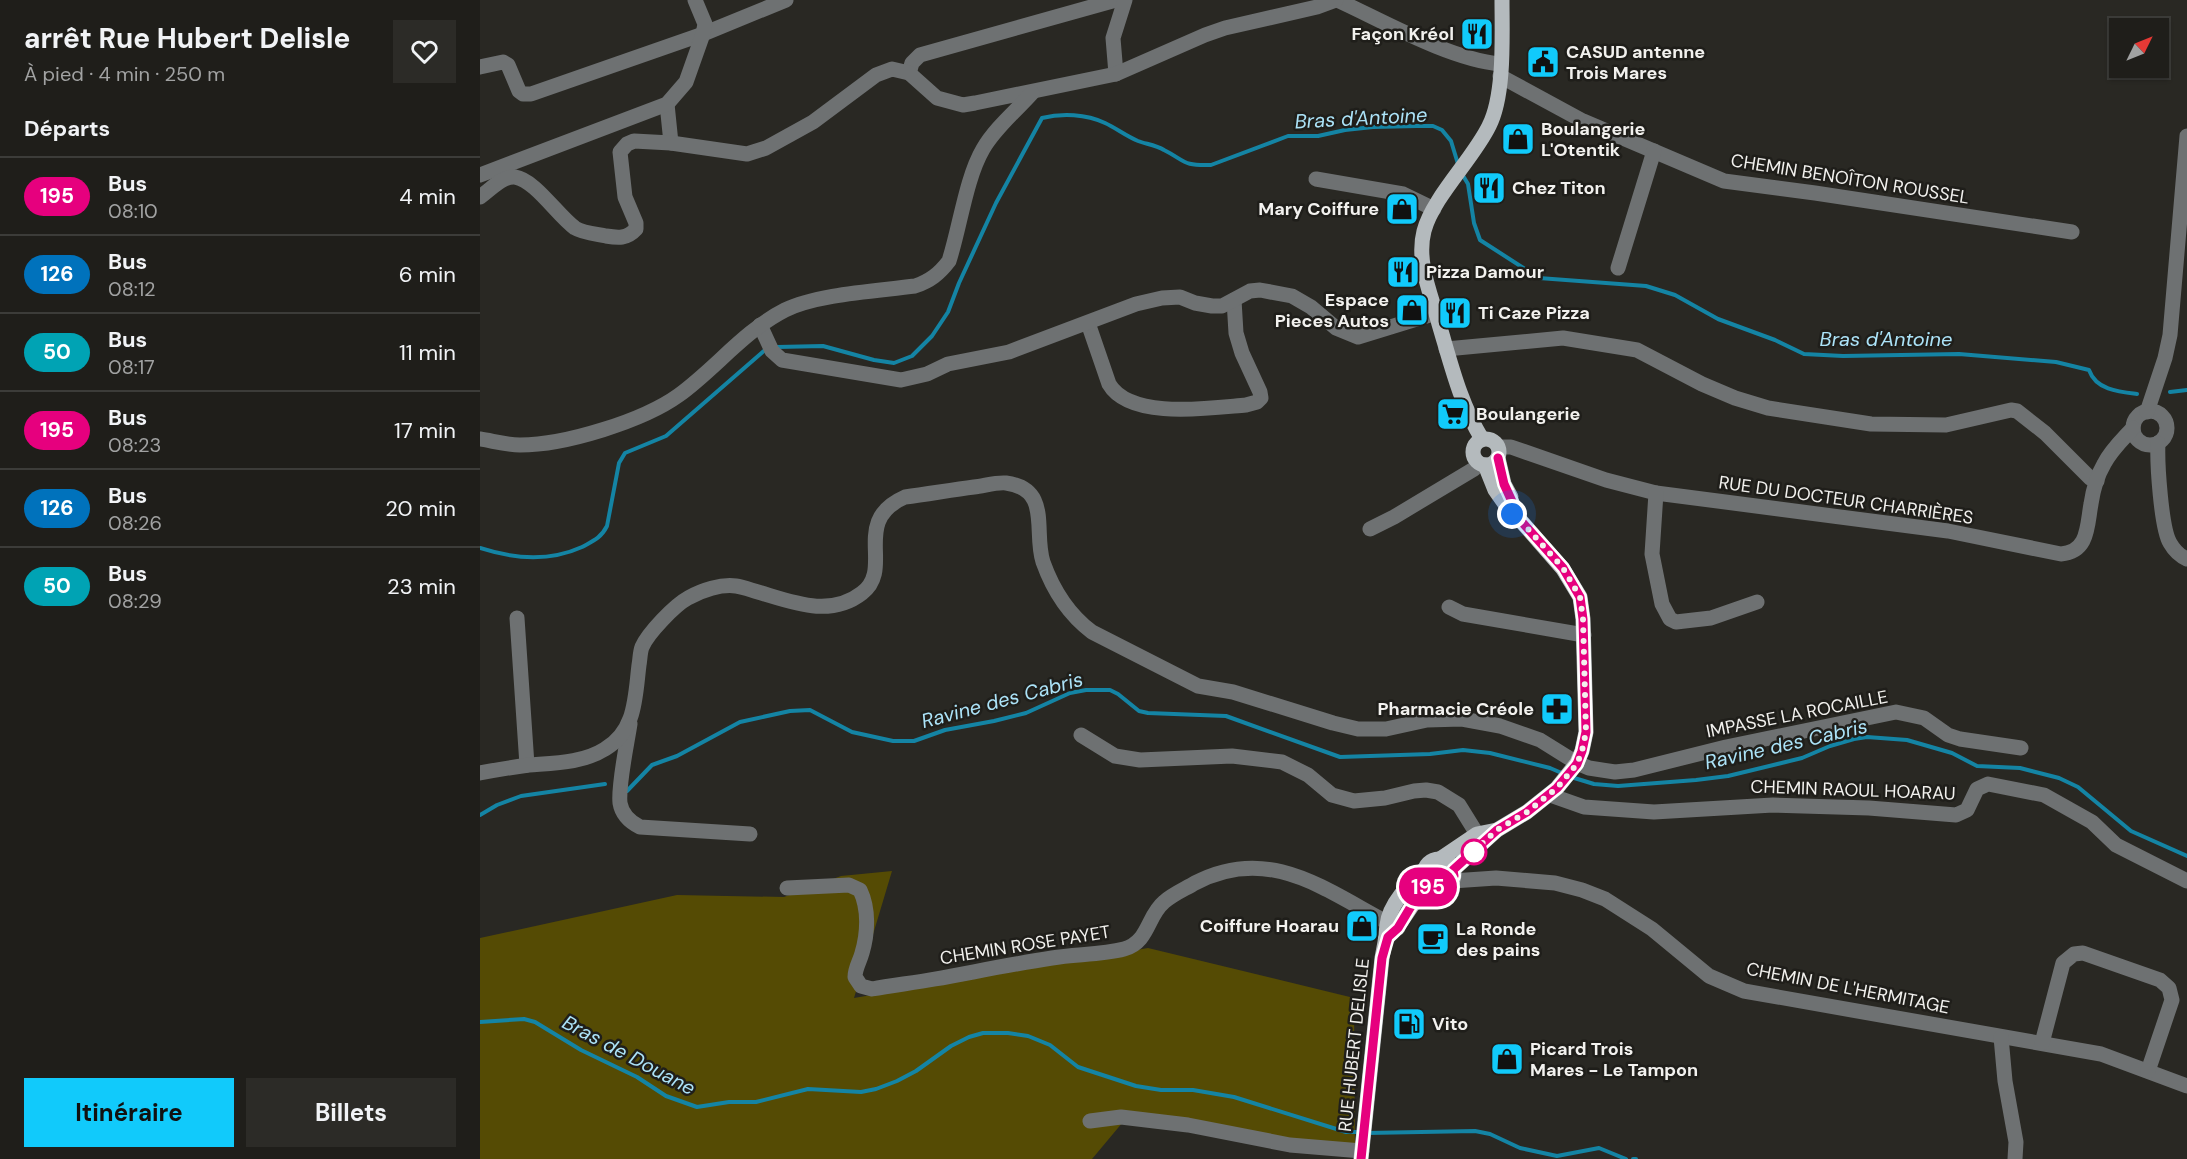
<!DOCTYPE html>
<html lang="fr">
<head>
<meta charset="utf-8">
<style>
  body { margin:0; font-family:"DM Sans",sans-serif; background:#2c2b27; color:#f1f3f6; height:100vh; display:flex; flex-direction:column; font-size:22px; white-space:nowrap }
  * { box-sizing:border-box; margin:0 }
  p { font-size:20px; color:#a1a2a2 }
  .icon { flex:none; width:33px; height:33px; fill:none; stroke:currentColor; stroke-width:2; stroke-linecap:round; stroke-linejoin:round }
  .map { position:relative; flex:1; overflow:hidden }
  .panel { display:flex; flex-direction:column; background:#1f1e1a; width:480px }
  .panel>* { flex:none }
  .badge { padding:0 12px; border-radius:20px; font-size:21px; line-height:39px }
  .needle { width:39px; rotate:47deg }
  .fabs { position:absolute; left:1629px; top:18px; display:grid; gap:12px }
  .fabs a { display:grid; place-items:center; width:60px; height:60px; border-radius:0px; background:#1f1e1a; box-shadow:0 2px 4px #0004,0 0 0 2px #3c3c39; font-size:30px }
  .you { position:absolute; width:30px; height:30px; margin:-15px; border:4px solid #fff; border-radius:50%; background:#1a73e8; box-shadow:0 0 0 9px #1a73e833 }
  .map>.badge { position:absolute; translate:-50% -50%; box-shadow:0 0 0 3px #fff }
  h2 { padding:0 24px; font-size:22px; line-height:54px }
  .round { display:grid; place-items:center; flex:none; width:63px; height:63px; border-radius:0px; background:#2c2b27 }
  .overview { display:flex; align-items:center; justify-content:space-between; height:102px; padding:0 24px }
  h1 { font-size:28px; font-weight:700; line-height:45px }
  .primary-button { display:flex; gap:12px; margin-top:auto; padding:12px 24px }
  .primary-button a { flex:1; height:69px; border-radius:0px; background:#11cafb; color:#111; font-size:24px; font-weight:700; line-height:69px; text-align:center }
  .primary-button a+a { background:#2c2b27; color:#f1f3f6 }
  ul { padding:0; list-style:none }
  li { display:flex; align-items:center; gap:18px; height:78px; padding:0 24px; border-top:2px solid #3c3c39 }
  li div { flex:1 }
  li b { display:block; font-size:22px }
  li em { font-style:normal }
  li .badge { min-width:66px; font-weight:700; text-align:center }
  main { display:flex; flex:1; min-height:0 }
  .map>svg:first-child { display:block }
  .green { fill:#554b04 }
  .lines { fill:none; stroke-linecap:round; stroke-linejoin:round }
  .stream { stroke:#1484a4; stroke-width:4 }
  .minor { stroke:#6e7172; stroke-width:15 }
  .major { stroke:#b4babd; stroke-width:15 }
  .line-casing { stroke:#fff; stroke-width:14 }
  .line { stroke:#e6007e; stroke-width:9 }
  .walk { stroke:#f2f1ee; stroke-width:6; stroke-dasharray:0 10.8 }
  .stop-dot { fill:#fff; stroke:#e6007e; stroke-width:3 }
  .labels { text-anchor:middle; dominant-baseline:central; stroke-width:5; stroke-linejoin:round; paint-order:stroke }
  .poi-label { font-size:18px; font-weight:bold; fill:#f2f1ee; stroke:#1f1e1a; text-anchor:start }
  .street-label { font-size:18px; fill:#f2f1ee; stroke:#1f1e1a }
  .water-label { font-size:20px; font-style:italic; fill:#ace3f8; stroke:#1f1e1a }
</style>
</head>
<body>
<main>
<section class="panel">
<div class="overview"><div><h1>arrêt Rue Hubert Delisle</h1><p>À pied · 4 min · 250 m</p></div><a class="round"><svg class="icon" aria-label="heart" viewBox="0 0 24 24"><path d="M12 20l-8-8c-3-5 5-10 8-4 3-6 11-1 8 4z"/></svg></a></div>
<h2>Départs</h2>
<ul>
<li><span class="badge" style="background:#e6007e;color:#fff">195</span><div><b>Bus</b><p>08:10</p></div><em>4 min</em></li>
<li><span class="badge" style="background:#0072bc;color:#fff">126</span><div><b>Bus</b><p>08:12</p></div><em>6 min</em></li>
<li><span class="badge" style="background:#00a3b4;color:#fff">50</span><div><b>Bus</b><p>08:17</p></div><em>11 min</em></li>
<li><span class="badge" style="background:#e6007e;color:#fff">195</span><div><b>Bus</b><p>08:23</p></div><em>17 min</em></li>
<li><span class="badge" style="background:#0072bc;color:#fff">126</span><div><b>Bus</b><p>08:26</p></div><em>20 min</em></li>
<li><span class="badge" style="background:#00a3b4;color:#fff">50</span><div><b>Bus</b><p>08:29</p></div><em>23 min</em></li>
</ul>
<div class="primary-button"><a>Itinéraire</a><a>Billets</a></div>
</section>
<div class="map">
<svg width="1707" height="1159" viewBox="0 0 1707 1159">
  <rect width="100%" height="100%" fill="#292823"/>
  <polygon class="green" points="412,871 374,998 668,948 874,998 875,1151 643,1122 612,1159 0,1159 0,938 197,895 304,897 361,876"/>
  <g class="lines">
    <g class="stream">
      <path d="M982 174 988 184 994 223 1000 240 1059 278 1166 286 1195 295 1238 319 1295 340 1324 354 1363 356 1479 354 1576 362 1609 370C1616 390 1639 392 1657 394"/>
      <path d="M297 347 343 346 394 360 414 363 432 356 452 336 468 312 479 283 516 203 562 118C582 113 606 114 625 123 636 128 646 136 658 141 666 144 676 145 684 150 706 161 702 166 731 165L808 136H838L865 130 893 127 937 126H953L962 130 971 141 978 164"/>
      <polyline points="1690,392 1707,390"/>
      <path d="M0 548C34 559 69 562 102 547 113 541 121 538 127 526L139 463 145 453 186 436 285 350"/>
      <polyline points="1091,777 1114,784 1138,786 1216,780 1248,776 1322,758 1350,746 1374,739 1387,737 1427,740 1472,753 1497,766 1540,768 1579,778 1598,787 1651,831 1707,856"/>
      <polyline points="147,791 172,765 197,756 260,722 310,711 330,710 372,732 413,741 434,741 465,730 514,721 546,713 590,693 606,690 630,690 638,694 659,711 668,713 746,716 860,757 950,754 983,750 1010,753 1070,768 1084,774"/>
      <polyline points="0,815 17,805 41,796 125,784"/>
      <polyline points="0,1022 44,1019 55,1022 101,1050 157,1077 186,1096 217,1107 249,1102 276,1102 328,1089 381,1092 396,1089 417,1081 436,1071 471,1046 489,1037 503,1033 528,1033 548,1036 570,1045 598,1067 656,1086 681,1090 713,1090 754,1097 866,1132 880,1132"/>
      <polyline points="887,1133 995,1131 1010,1134 1040,1148 1077,1156 1119,1148 1146,1159"/>
      <polyline points="1153,1159 1156,1159"/>
    </g>
    <g class="minor">
      <path d="M857 0C905 22 969 59 1020 64"/>
      <polyline points="0,67 23,62 28,65 39,91 43,94 51,94 223,34 306,0"/>
      <polyline points="429,73 432,63 440,55 636,0"/>
      <polyline points="636,74 633,38 645,0"/>
      <polyline points="1020,76 1103,121 1244,181 1335,193 1592,232"/>
      <polyline points="187,104 191,143"/>
      <polyline points="0,175 187,104 206,82 223,34 225,24 215,0"/>
      <polyline points="836,179 923,194 954,209"/>
      <path d="M0 197C10 190 22 176 35 177 55 180 78 216 95 228 103 233 116 234 126 236 138 238 147 239 156 229V223L145 197 140 152 147 144 154 141 191 143 267 154 286 148 333 122 396 75 412 69 429 73 457 98 483 105 495 103 636 74 725 35 745 28 837 7 856 0"/>
      <polyline points="1138,268 1174,151"/>
      <path d="M608 323 629 384C650 420 730 408 766 405L777 402 781 398 780 392 762 353 756 333 754 300"/>
      <polyline points="280,325 292,351 302,360 421,380 447,374 468,364 529,352 656,304 682,298 700,297 715,303 732,306 742,306 770,291 780,290 812,296 831,307 856,328 878,337 956,313"/>
      <polyline points="966,349 1083,338 1151,349 1157,350 1222,384 1255,398 1288,408 1391,424 1466,425 1531,410 1537,411 1565,433 1610,478 1617,481"/>
      <circle cx="1670" cy="428" r="17"/>
      <polyline points="1667,412 1685,358 1690,335 1707,136"/>
      <path d="M0 439C13 441 27 445 40 445 85 445 163 421 199 395 236 368 264 331 305 310 337 294 398 291 435 286 450 281 459 274 469 261 480 227 486 178 503 149 515 128 536 111 552 93"/>
      <path d="M1678 443C1677 462 1681 528 1690 543 1694 550 1700 556 1707 559"/>
      <path d="M1019 447H1031L1126 480 1176 493 1468 531 1581 554C1609 552 1607 525 1611 504 1613 490 1617 476 1624 464 1631 450 1643 439 1653 428"/>
      <polyline points="1176,493 1172,554 1182,604 1190,619 1196,622 1231,618 1277,602"/>
      <polyline points="890,529 914,517 994,469 999,463"/>
      <polyline points="969,607 983,614 1104,635"/>
      <polyline points="37,618 47,765"/>
      <path d="M150 724C147 744 138 785 140 803 142 815 150 822 160 827L270 834"/>
      <polyline points="601,735 635,756 660,760 752,756 802,762 828,775 852,795 874,801 905,798 934,791 946,790 958,792 979,805 997,834"/>
      <path d="M0 773C16 770 33 767 49 765 74 763 103 763 125 749 156 731 155 697 159 665 160 660 160 652 162 647 168 633 195 605 208 598 222 590 241 584 256 586 263 587 271 590 278 592 312 602 350 618 382 593 415 568 370 521 425 497 448 494 471 490 494 487 504 486 516 482 526 483 572 489 553 532 563 562 573 590 588 614 612 632L718 686 753 692 853 723 878 729H906L947 720 982 719 1020 726 1060 740 1097 763 1109 768 1135 772 1154 770 1246 747 1416 712 1444 718 1468 735 1480 739 1541 748"/>
      <polyline points="1070,795 1104,807 1174,812 1293,805 1389,808 1476,815 1487,810 1497,789 1508,784 1564,795 1612,822 1636,845 1707,881"/>
      <polyline points="972,881 1016,878 1075,883 1102,890 1125,899 1172,929 1229,976 1264,991 1621,1054 1707,1086"/>
      <path d="M307 888 369 885 380 890C389 909 388 933 382 953 380 961 375 968 375 977L381 986 392 989C413 985 434 983 455 979 494 972 533 964 572 958 595 954 621 955 644 949 669 942 667 916 684 902 693 894 705 889 715 883 793 842 851 895 918 928"/>
      <polyline points="1521,1037 1525,1081 1536,1142 1535,1159"/>
      <polyline points="1562,1043 1583,963 1594,954 1603,953 1680,980 1689,988 1692,1000 1668,1071"/>
      <polyline points="610,1121 641,1117 708,1125 810,1145 882,1151"/>
    </g>
    <g class="major">
      <circle cx="1006" cy="452" r="13"/>
      <path d="M1002 439C980 403 971 364 959 324 951 294 936 262 944 231 953 197 993 159 1009 126 1025 95 1022 35 1022 0"/>
      <polyline points="1018,458 1024,484 1031,497"/>
      <polyline points="960,859 997,834 1017,830"/>
      <circle cx="959" cy="874" r="15"/>
      <polyline points="973,870 1017,830 1047,812 1077,788 1097,763 1102,751 1106,732 1103,619 1100,597 1083,569 1041,521 1032,514 1015,490 1005,465"/>
      <path d="M908 937C925 922 931 900 950 886"/>
      <path d="M881 1159 902 958C905 945 906 937 907 925 909 904 930 883 945 869"/>
    </g>
  </g>
  <g class="lines">
    <defs>
      <polyline id="line" points="881,1159 902,958 908,937 918,928 936,898 950,886 960,889 969,885 974,876 973,870 1017,830 1047,812 1077,788 1097,764 1102,751 1106,732 1103,619 1100,597 1083,568 1041,521 1024,484 1018,458"/>
    </defs>
    <use href="#line" class="line-casing"/>
    <use href="#line" class="line"/>
    <polyline class="walk" points="994,852 986,858 1017,830 1047,812 1077,788 1097,764 1102,751 1106,732 1103,619 1100,597 1083,568 1041,521 1032,514"/>
  </g>
  <defs>
    <symbol id="restaurant-square" viewBox="-11 -11 22 22"><rect x="-9" y="-9" width="18" height="18" rx="4" fill="#11cafb" stroke="#1f1e1a"/><path d="M-5-6h1v4h1v-4h1v4h1v-4h1v5L-1.5 .5V6h-2V.5L-5-1ZM5-6V6H3V1.5H1.5Q1.5-4 5-6Z" fill="#111"/></symbol>
    <symbol id="civic-square" viewBox="-11 -11 22 22"><rect x="-9" y="-9" width="18" height="18" rx="4" fill="#11cafb" stroke="#1f1e1a"/><path d="M-.6-6.5H3V-4.5H.6V-3L4-1V1h2V6H-6V1h2V-1L-.6-3ZM-1.2 2.5V6h2.4V2.5Z" fill="#111"/></symbol>
    <symbol id="shop-square" viewBox="-11 -11 22 22"><rect x="-9" y="-9" width="18" height="18" rx="4" fill="#11cafb" stroke="#1f1e1a"/><path d="M-5-2.5h2.3a2.7 3.5 0 0 1 5.4 0H5L5.5 6h-11ZM-1.5-2.5h3a1.5 2.3 0 0 0-3 0Z" fill="#111"/></symbol>
    <symbol id="supermarket-square" viewBox="-11 -11 22 22"><rect x="-9" y="-9" width="18" height="18" rx="4" fill="#11cafb" stroke="#1f1e1a"/><path d="M-6-5.5h2.5l.6 2H6L4.5 2H-2.5L-4.4-4H-6ZM-1.5 3.2a1.3 1.3 0 1 0 .1 0ZM3 3.2a1.3 1.3 0 1 0 .1 0Z" fill="#111"/></symbol>
    <symbol id="pharmacy-square" viewBox="-11 -11 22 22"><rect x="-9" y="-9" width="18" height="18" rx="4" fill="#11cafb" stroke="#1f1e1a"/><path d="M-2-6h4v4h4v4h-4v4h-4v-4h-4v-4h4Z" fill="#111"/></symbol>
    <symbol id="cafe-square" viewBox="-11 -11 22 22"><rect x="-9" y="-9" width="18" height="18" rx="4" fill="#11cafb" stroke="#1f1e1a"/><path d="M-5.5-4.5H6V0H3Q3 3.5 0 3.5H-2.5Q-5.5 3.5-5.5 0ZM3-3.2v2h1.7v-2ZM-6 4.5H4V6H-6Z" fill="#111"/></symbol>
    <symbol id="fuel-square" viewBox="-11 -11 22 22"><rect x="-9" y="-9" width="18" height="18" rx="4" fill="#11cafb" stroke="#1f1e1a"/><path d="M-5.5-6h7V0h2V4h1.3V-2.5L3-4.5l.8-.8L6-3V5H2.5V1h-1V6h-7ZM-4.2-4.7v3.2H.2V-4.7Z" fill="#111"/></symbol>
  </defs>
  <g fill-rule="evenodd">
    <use href="#restaurant-square" x="978" y="15" width="38" height="38"/>
    <use href="#civic-square" x="1044" y="43" width="38" height="38"/>
    <use href="#shop-square" x="1019" y="120" width="38" height="38"/>
    <use href="#restaurant-square" x="990" y="169" width="38" height="38"/>
    <use href="#shop-square" x="903" y="190" width="38" height="38"/>
    <use href="#restaurant-square" x="904" y="253" width="38" height="38"/>
    <use href="#shop-square" x="913" y="291" width="38" height="38"/>
    <use href="#restaurant-square" x="956" y="294" width="38" height="38"/>
    <use href="#supermarket-square" x="954" y="395" width="38" height="38"/>
    <use href="#pharmacy-square" x="1058" y="690" width="38" height="38"/>
    <use href="#shop-square" x="863" y="907" width="38" height="38"/>
    <use href="#cafe-square" x="934" y="920" width="38" height="38"/>
    <use href="#fuel-square" x="910" y="1005" width="38" height="38"/>
    <use href="#shop-square" x="1008" y="1040" width="38" height="38"/>
  </g>
  <circle class="stop-dot" cx="994" cy="852" r="12"/>
  <g class="labels">
    <g class="poi-label">
      <text x="974" y="34" text-anchor="end">Façon Kréol</text>
      <text x="1086" y="52">CASUD antenne<tspan x="1086" dy="21">Trois Mares</tspan></text>
      <text x="1061" y="129">Boulangerie<tspan x="1061" dy="21">L'Otentik</tspan></text>
      <text x="1032" y="188">Chez Titon</text>
      <text x="899" y="209" text-anchor="end">Mary Coiffure</text>
      <text x="946" y="272">Pizza Damour</text>
      <text x="909" y="300" text-anchor="end">Espace<tspan x="909" dy="21">Pieces Autos</tspan></text>
      <text x="998" y="313">Ti Caze Pizza</text>
      <text x="996" y="414">Boulangerie</text>
      <text x="1054" y="709" text-anchor="end">Pharmacie Créole</text>
      <text x="859" y="926" text-anchor="end">Coiffure Hoarau</text>
      <text x="976" y="929">La Ronde<tspan x="976" dy="21">des pains</tspan></text>
      <text x="952" y="1024">Vito</text>
      <text x="1050" y="1049">Picard Trois<tspan x="1050" dy="21">Mares - Le Tampon</tspan></text>
    </g>
    <g class="street-label">
      <text transform="translate(1370 179) rotate(9)">CHEMIN BENOÎTON ROUSSEL</text>
      <text transform="translate(1366 500) rotate(8)">RUE DU DOCTEUR CHARRIÈRES</text>
      <text transform="translate(1317 714) rotate(-11)">IMPASSE LA ROCAILLE</text>
      <text transform="translate(1373 790) rotate(2)">CHEMIN RAOUL HOARAU</text>
      <text transform="translate(545 945) rotate(-9)">CHEMIN ROSE PAYET</text>
      <text transform="translate(1368 988) rotate(11)">CHEMIN DE L'HERMITAGE</text>
      <text transform="translate(874 1045) rotate(-84)">RUE HUBERT DELISLE</text>
    </g>
    <g class="water-label">
      <text transform="translate(881 118) rotate(-3)">Bras d'Antoine</text>
      <text x="1406" y="339">Bras d'Antoine</text>
      <text transform="translate(522 700) rotate(-15)">Ravine des Cabris</text>
      <text transform="translate(1306 744) rotate(-13)">Ravine des Cabris</text>
      <text transform="translate(149 1055) rotate(28)">Bras de Douane</text>
    </g>
  </g>
</svg>
<div class="fabs">
<a><svg class="needle" viewBox="-14 -14 28 28"><path d="M0-13l5 13h-10z" fill="#e53935"/><path d="M0 13l5-13h-10z" fill="#a1a2a2"/></svg></a>
</div>
<div class="you" style="left:1032px;top:514px"></div>
<b class="badge" style="left:948px;top:887px;background:#e6007e;color:#fff">195</b>
</div>
</main>
</body>
</html>
